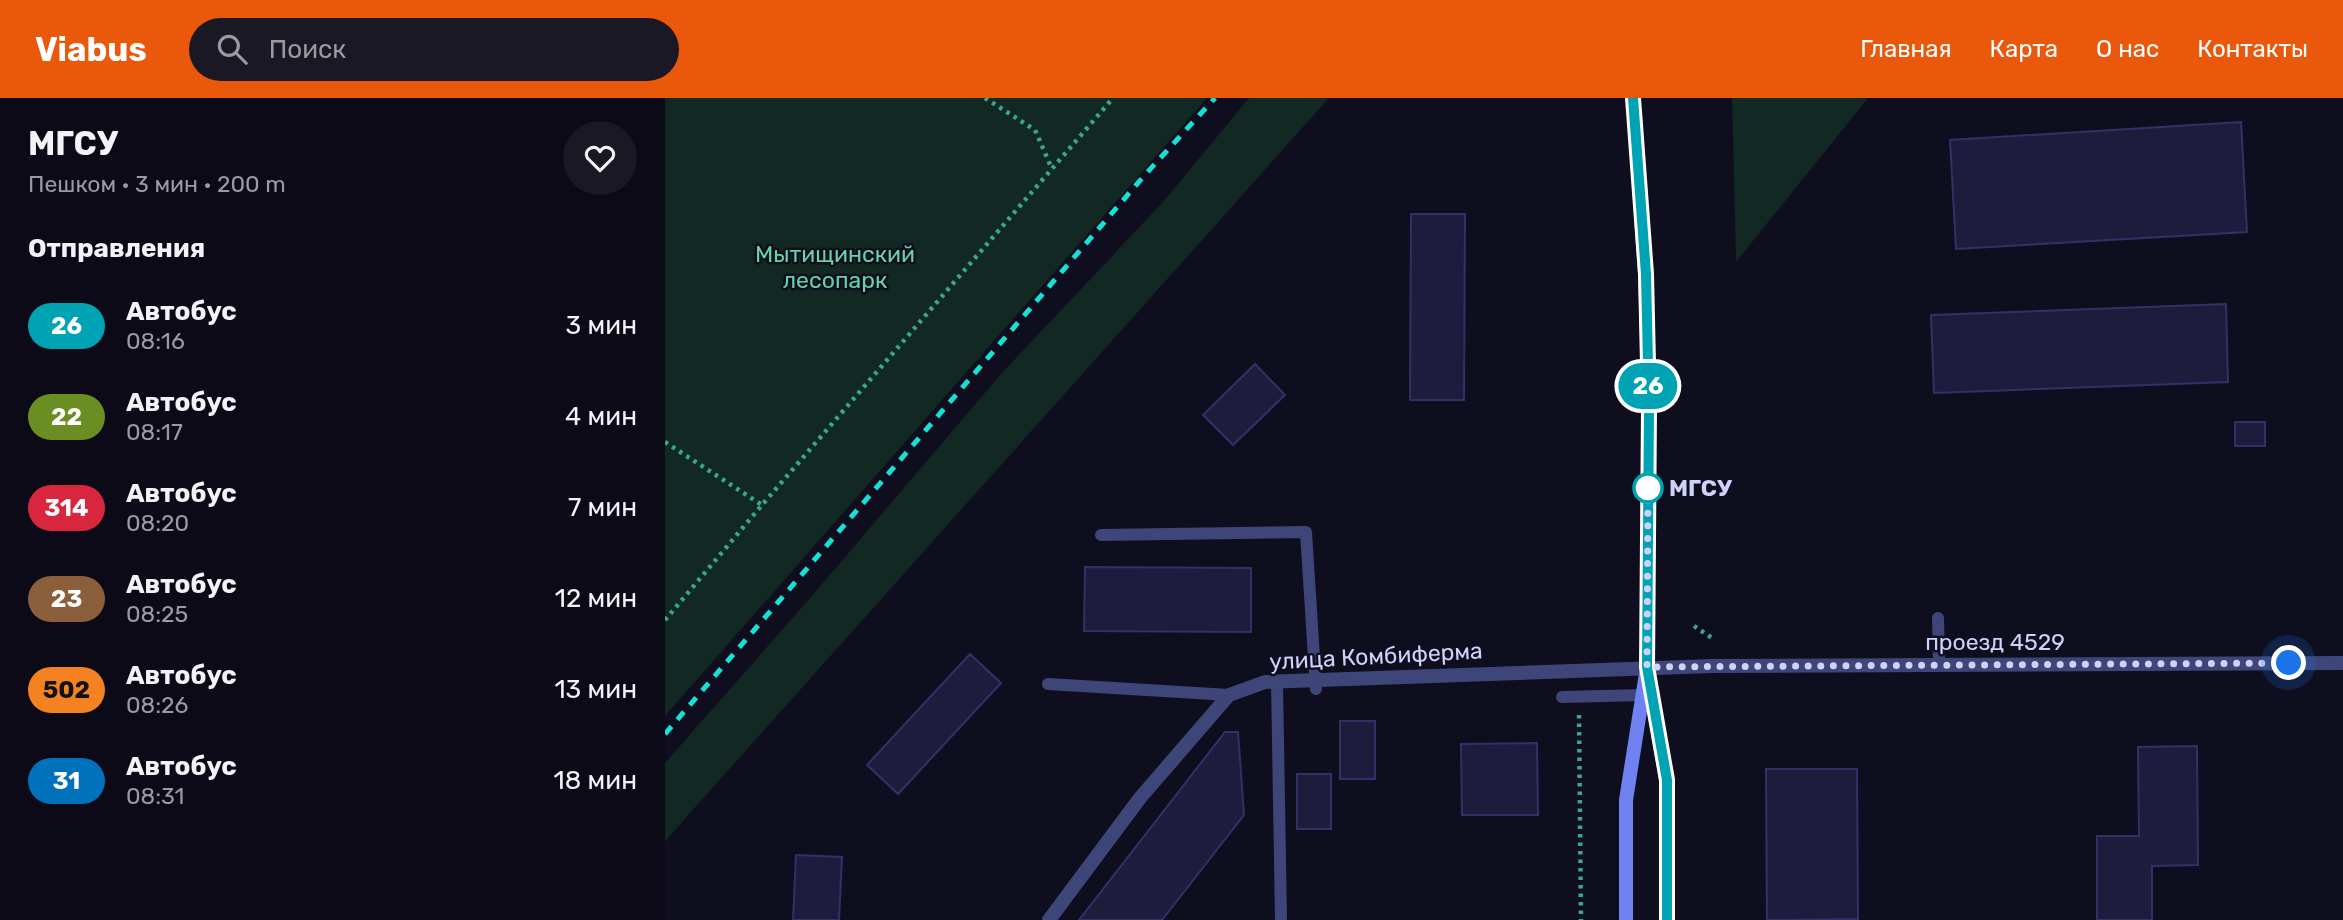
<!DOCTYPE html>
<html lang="ru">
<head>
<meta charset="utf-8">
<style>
  body { margin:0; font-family:Rubik,sans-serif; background:#191823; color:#f1f3f6; height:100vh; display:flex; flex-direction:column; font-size:26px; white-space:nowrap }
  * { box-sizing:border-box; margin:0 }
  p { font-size:23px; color:#9a9aa1 }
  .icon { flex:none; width:38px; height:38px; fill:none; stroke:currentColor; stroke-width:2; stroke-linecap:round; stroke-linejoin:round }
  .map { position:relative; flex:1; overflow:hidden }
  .sheet { display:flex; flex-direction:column; background:#0b0a16; width:665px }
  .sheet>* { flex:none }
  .badge { padding:0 14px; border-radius:23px; font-size:24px; line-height:46px }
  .you { position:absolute; width:35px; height:35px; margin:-18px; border:5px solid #fff; border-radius:50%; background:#1a73e8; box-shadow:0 0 0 10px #1a73e833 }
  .map>.badge { position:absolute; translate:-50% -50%; box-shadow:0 0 0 4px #fff }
  h2 { padding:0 28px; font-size:26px; line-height:63px }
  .round { display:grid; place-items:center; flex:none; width:74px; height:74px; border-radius:37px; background:#191823 }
  .head { display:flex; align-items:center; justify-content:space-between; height:119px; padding:0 28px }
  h1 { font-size:33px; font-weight:700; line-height:52px }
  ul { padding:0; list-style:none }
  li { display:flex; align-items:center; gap:21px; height:91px; padding:0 28px }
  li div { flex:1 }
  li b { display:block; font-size:26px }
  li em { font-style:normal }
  li .badge { min-width:77px; font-weight:700; text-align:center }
  header { display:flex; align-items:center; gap:42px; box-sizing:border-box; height:98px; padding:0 35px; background:#ea580c; color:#fff }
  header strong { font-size:33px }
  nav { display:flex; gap:38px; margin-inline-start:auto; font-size:24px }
  .search { width:490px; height:63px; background:#191823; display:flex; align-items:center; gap:18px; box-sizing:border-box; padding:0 24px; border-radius:38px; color:#9a9aa1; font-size:26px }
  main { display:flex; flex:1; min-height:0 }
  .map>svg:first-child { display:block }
  .green { fill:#122823 }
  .building { fill:#1e1c3d; stroke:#333067; stroke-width:2 }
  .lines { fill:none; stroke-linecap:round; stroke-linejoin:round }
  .path { stroke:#39a68e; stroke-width:4.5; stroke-dasharray:3.5 5; stroke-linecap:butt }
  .lane { stroke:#3e4579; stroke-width:12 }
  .street { stroke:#3e4579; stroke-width:14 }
  .secondary { stroke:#7081f1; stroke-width:14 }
  .rail { stroke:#15e1d6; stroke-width:5; stroke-dasharray:10 9; stroke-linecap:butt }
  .line-casing { stroke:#fff; stroke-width:16 }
  .line { stroke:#00a3b4; stroke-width:10 }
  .walk { stroke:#d0d2fb; stroke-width:7; stroke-dasharray:0 12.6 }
  .stop-dot { fill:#fff; stroke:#00a3b4; stroke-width:3.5 }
  .labels { text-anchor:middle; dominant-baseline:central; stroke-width:5; stroke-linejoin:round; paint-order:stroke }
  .park-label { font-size:23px; fill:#64d3a6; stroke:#0f0e1e }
  .stop-label { font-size:23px; font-weight:bold; fill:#d0d2fb; stroke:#0f0e1e; text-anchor:start }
  .street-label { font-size:23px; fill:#d0d2fb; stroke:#0f0e1e }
</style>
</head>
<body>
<header>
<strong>Viabus</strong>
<div class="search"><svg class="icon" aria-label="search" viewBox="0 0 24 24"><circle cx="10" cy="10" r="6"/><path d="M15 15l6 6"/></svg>Поиск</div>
<nav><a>Главная</a><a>Карта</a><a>О нас</a><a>Контакты</a></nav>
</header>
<main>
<section class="sheet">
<div class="head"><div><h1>МГСУ</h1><p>Пешком · 3 мин · 200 m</p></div><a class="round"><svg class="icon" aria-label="heart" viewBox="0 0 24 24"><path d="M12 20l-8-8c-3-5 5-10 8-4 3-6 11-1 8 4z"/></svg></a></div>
<h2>Отправления</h2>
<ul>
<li><span class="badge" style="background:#00a3b4;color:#fff">26</span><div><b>Автобус</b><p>08:16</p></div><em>3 мин</em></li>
<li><span class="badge" style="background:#6b8e23;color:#fff">22</span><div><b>Автобус</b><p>08:17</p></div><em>4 мин</em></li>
<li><span class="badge" style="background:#d7263d;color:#fff">314</span><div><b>Автобус</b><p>08:20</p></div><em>7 мин</em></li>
<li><span class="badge" style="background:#8b5e3c;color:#fff">23</span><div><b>Автобус</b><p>08:25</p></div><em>12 мин</em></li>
<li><span class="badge" style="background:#f58220;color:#111">502</span><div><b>Автобус</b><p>08:26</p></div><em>13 мин</em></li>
<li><span class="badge" style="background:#0072bc;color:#fff">31</span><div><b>Автобус</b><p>08:31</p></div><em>18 мин</em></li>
</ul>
</section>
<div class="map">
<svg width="1678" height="822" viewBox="0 0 1678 822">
  <rect width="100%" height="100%" fill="#0f0e1e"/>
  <g class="green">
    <polygon points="0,0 542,0 0,618"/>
    <polygon points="584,0 664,0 0,743 0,665 146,499 336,276 498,104"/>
    <polygon points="1067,0 1203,0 1071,164"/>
  </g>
  <g class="building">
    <polygon points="1576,24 1582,134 1291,151 1285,42"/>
    <polygon points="746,116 800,116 799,302 745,302"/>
    <polygon points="1561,206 1563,284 1269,295 1266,217"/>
    <polygon points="590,266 620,297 568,347 538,317"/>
    <rect x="1570" y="324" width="30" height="24"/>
    <polygon points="420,469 586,470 586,534 419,533"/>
    <polygon points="305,556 336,585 233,696 202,667"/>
    <rect x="675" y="623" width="35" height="58"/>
    <polygon points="560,634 573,634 579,717 497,822 414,822"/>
    <polygon points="872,645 873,717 797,717 796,646"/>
    <polygon points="1532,648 1533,767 1487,768 1487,822 1432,822 1432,738 1474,738 1473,649"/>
    <polygon points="1101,671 1192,671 1193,821 1102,822"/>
    <rect x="632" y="676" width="34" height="55"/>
    <polygon points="131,757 177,759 174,822 128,822"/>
  </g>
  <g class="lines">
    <g class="path">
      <polyline points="320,0 370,32 387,71"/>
      <polyline points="0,344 97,407"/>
      <polyline points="0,522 97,407 448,0"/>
      <polyline points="1029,528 1047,540"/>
      <polyline points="914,617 916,822"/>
    </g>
    <g class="lane">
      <polyline points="436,437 641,434 651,591"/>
      <polyline points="1273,520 1274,567"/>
      <polyline points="612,584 616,822"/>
      <polyline points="383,586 564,597"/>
      <polyline points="897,599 978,597"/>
    </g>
    <polyline class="street" points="384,822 475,700 564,597 600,584 1047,568 1678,565"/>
    <g class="secondary">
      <polyline points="984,583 1001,682 1001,822"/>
      <polyline points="961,822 961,702 982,569 983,481 984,311 980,176 968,0"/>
    </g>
    <polyline class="rail" points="0,636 478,79 550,0"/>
  </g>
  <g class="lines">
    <defs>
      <polyline id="line" points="968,0 981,176 984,311 982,569 1002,682 1002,822"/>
    </defs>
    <use href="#line" class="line-casing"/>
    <use href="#line" class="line"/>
    <polyline class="walk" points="983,390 982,569 1624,565"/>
  </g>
  <circle class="stop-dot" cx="983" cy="390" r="14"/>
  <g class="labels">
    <g class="park-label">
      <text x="170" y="156">Мытищинский<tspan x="170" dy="26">лесопарк</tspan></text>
    </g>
    <g class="stop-label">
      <text x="1004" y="390">МГСУ</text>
    </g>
    <g class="street-label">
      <text x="1330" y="544">проезд 4529</text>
      <text transform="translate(711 558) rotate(-3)">улица Комбиферма</text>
    </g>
  </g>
</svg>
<div class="you" style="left:1624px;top:565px"></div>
<b class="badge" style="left:983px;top:288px;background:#00a3b4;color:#fff">26</b>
</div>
</main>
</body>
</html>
